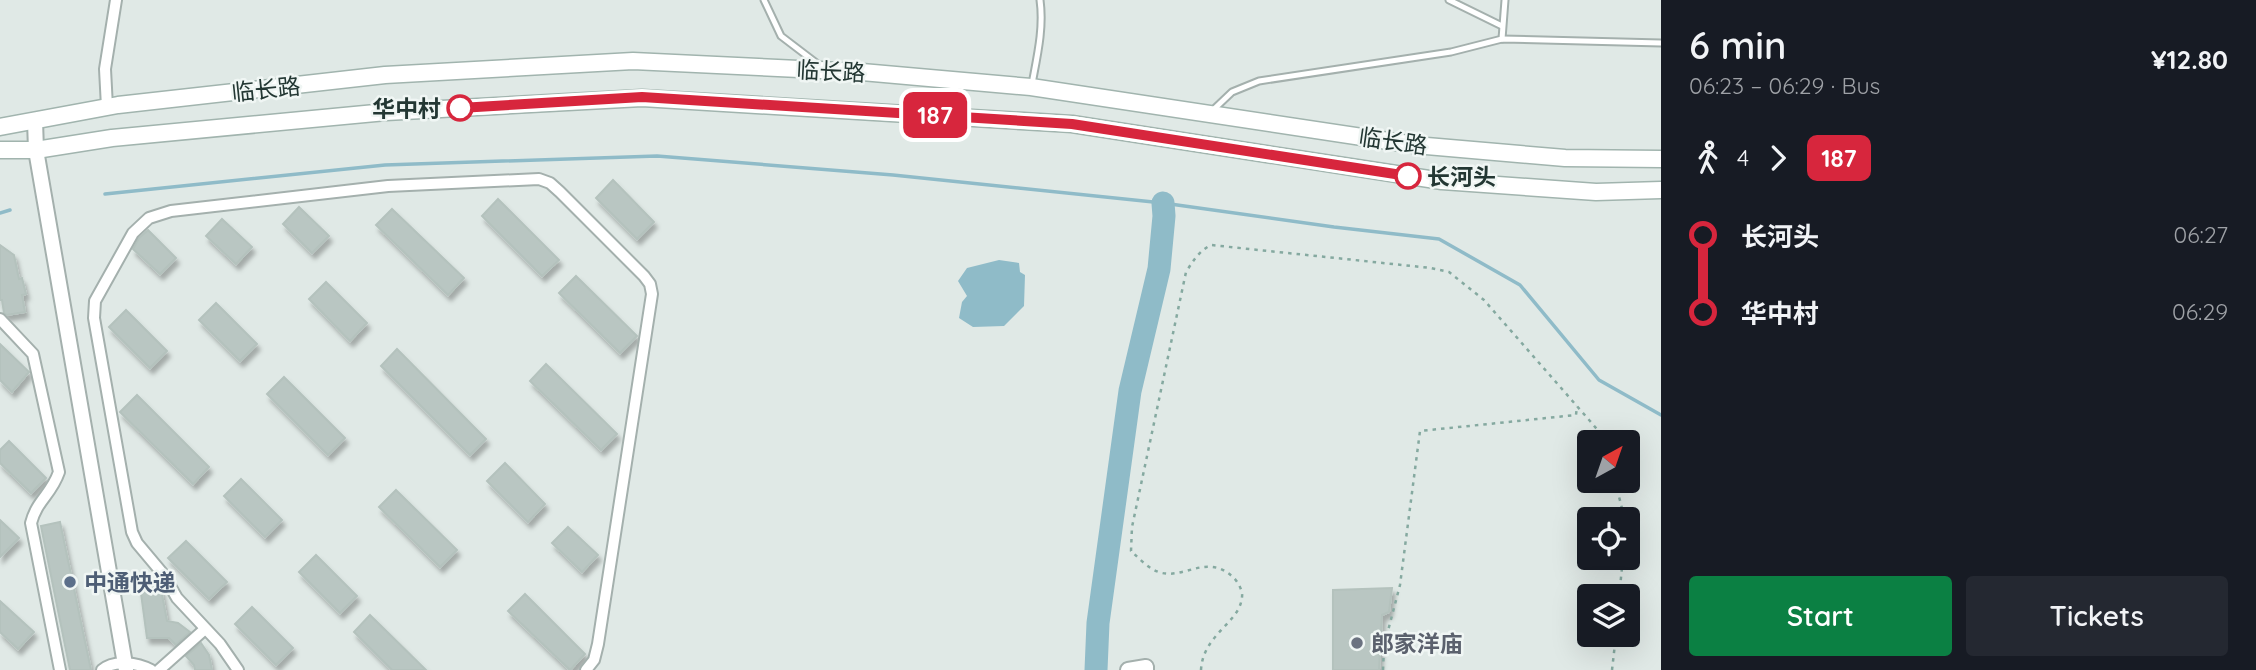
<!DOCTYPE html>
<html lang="en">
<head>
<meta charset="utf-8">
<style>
  body { margin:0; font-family:Quicksand,"Noto Sans SC",sans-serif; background:#242831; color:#f1f3f6; height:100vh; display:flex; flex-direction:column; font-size:26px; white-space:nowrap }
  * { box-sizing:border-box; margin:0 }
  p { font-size:23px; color:#9ea1a6 }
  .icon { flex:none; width:38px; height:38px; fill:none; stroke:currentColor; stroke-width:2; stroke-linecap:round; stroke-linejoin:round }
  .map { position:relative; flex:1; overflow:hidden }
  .drawer { display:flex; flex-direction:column; background:#171b24; width:595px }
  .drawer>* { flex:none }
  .badge { padding:0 14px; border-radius:10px; font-size:24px; line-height:46px }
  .needle { width:46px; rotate:40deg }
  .tools { position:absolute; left:1577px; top:430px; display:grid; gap:14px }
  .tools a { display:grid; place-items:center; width:63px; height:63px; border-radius:7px; background:#171b24; box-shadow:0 7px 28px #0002; font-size:35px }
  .map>.badge { position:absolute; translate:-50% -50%; box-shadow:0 0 0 4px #fff }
  .legs { display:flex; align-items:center; gap:10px; height:77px; padding:0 28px; font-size:23px }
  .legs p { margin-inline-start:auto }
  .head { display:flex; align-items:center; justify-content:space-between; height:119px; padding:0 28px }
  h1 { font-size:38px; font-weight:600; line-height:52px }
  .primary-button { display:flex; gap:14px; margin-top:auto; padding:14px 28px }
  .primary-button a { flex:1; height:80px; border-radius:7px; background:#0b8043; color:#fff; font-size:28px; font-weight:600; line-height:80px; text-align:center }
  .primary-button a+a { background:#242831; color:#f1f3f6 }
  ul { padding:0 28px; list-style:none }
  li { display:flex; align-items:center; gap:24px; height:77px; font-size:26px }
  li i { display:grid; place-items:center; width:10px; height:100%; margin:0 9px; background:currentColor }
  li i::after { content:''; width:18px; height:18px; margin:-9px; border:5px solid; border-radius:50%; background:#171b24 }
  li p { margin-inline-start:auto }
  li:first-child i { background:linear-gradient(#0000 50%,currentColor 0) }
  li:last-child i { background:linear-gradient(currentColor 50%,#0000 0) }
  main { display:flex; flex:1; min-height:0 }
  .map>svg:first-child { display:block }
  .water { fill:#8fbbc8 }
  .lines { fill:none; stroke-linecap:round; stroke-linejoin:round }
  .stream { stroke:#8fbbc8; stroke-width:3.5 }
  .river { stroke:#8fbbc8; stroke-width:23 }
  .building { fill:#b9c6c2; stroke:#b4c2bd; stroke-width:2; filter:url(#shadow) }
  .service-casing { stroke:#a4b0ad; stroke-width:9 }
  .minor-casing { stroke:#a4b0ad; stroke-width:14 }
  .tertiary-casing { stroke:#a4b0ad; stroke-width:18 }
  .secondary-casing { stroke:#a1b4ae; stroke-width:19 }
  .path { stroke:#85a9a0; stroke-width:2.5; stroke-dasharray:3.5 5; stroke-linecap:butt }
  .service { stroke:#fff; stroke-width:5 }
  .minor { stroke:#fff; stroke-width:10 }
  .tertiary { stroke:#fff; stroke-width:14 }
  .secondary { stroke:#fff; stroke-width:16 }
  .line-1-casing { stroke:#fff; stroke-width:16 }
  .line-1 { stroke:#d7263d; stroke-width:10 }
  .stop-1-dot { fill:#fff; stroke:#d7263d; stroke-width:3.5 }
  .service-dot { fill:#5c6f8a; stroke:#f0f6f4; stroke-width:2.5 }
  .worship-dot { fill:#6b7280; stroke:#f0f6f4; stroke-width:2.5 }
  .labels { text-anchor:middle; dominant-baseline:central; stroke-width:5; stroke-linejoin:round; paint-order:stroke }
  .street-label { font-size:23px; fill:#233733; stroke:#f0f6f4 }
  .stop-label { font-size:23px; font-weight:bold; fill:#233733; stroke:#f0f6f4; text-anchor:end }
  .service-label { font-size:23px; font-weight:bold; fill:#4e5e75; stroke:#f0f6f4; text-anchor:start }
  .worship-label { font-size:23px; font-weight:bold; fill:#5b616d; stroke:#f0f6f4; text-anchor:start }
</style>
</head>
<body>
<main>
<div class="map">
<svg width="1661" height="670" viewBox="0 0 1661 670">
  <defs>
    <filter id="shadow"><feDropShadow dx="3" dy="5.5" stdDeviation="2" flood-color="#0004"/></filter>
  </defs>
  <rect width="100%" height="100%" fill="#e0e9e6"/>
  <polygon class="water" points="999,260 1019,263 1020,272 1025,275 1024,306 1004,326 973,327 959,318 962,302 967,296 958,281 967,268"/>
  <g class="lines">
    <g class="stream">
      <polyline points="105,194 385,165 657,156 893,175 1163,203 1334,227 1439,239 1520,285 1599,380 1661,415"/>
      <polyline points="0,213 10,210"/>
    </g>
    <polyline class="river" points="1096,670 1098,623 1130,391 1159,269 1164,216 1163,203"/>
  </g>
  <g class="building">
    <polygon points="613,180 654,222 637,239 596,198"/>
    <polygon points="498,199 559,260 542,276 482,216"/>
    <polygon points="299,207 329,236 312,253 283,224"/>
    <polygon points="392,209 464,278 448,295 376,225"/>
    <polygon points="222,219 252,247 236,264 206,236"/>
    <polygon points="148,230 176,258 160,274 133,249 139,238"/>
    <polygon points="0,245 14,255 19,279 22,278 26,294 22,295 25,312 7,315 4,313 2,300 0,300"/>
    <polygon points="576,276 637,336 620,353 559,293"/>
    <polygon points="326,282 367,323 350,341 309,299"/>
    <polygon points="216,303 257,344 240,361 199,320"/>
    <polygon points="126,310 167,351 150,368 109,327"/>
    <polygon points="0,344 29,372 12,392 0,380"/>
    <polygon points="397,349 486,439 470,455 381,366"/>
    <polygon points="546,364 617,434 601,450 530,381"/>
    <polygon points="284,377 345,438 328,455 267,394"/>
    <polygon points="137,395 209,467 193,484 120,412"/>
    <polygon points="9,441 46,478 31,493 0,463 0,450"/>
    <polygon points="505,463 545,504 528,522 487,481"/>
    <polygon points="241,479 282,520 265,537 224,496"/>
    <polygon points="396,490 457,550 440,567 379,507"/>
    <polygon points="0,520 19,538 0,557"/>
    <polygon points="60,522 91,670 70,670 41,526"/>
    <polygon points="568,527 598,555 582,572 552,543"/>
    <polygon points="186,541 227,582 209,599 168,558"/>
    <polygon points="316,555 357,596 340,613 299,572"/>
    <polygon points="155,581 160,584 167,621 178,623 190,632 176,645 169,638 147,638 140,586 144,585 143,583"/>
    <polygon points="1392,588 1389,612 1382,615 1379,670 1333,670 1333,590"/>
    <polygon points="525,594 585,654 570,670 508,611"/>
    <polygon points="0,601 34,632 18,649 0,632"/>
    <polygon points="252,607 293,648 276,665 235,624"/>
    <polygon points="370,615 426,670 392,670 354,632"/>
    <polygon points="201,643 209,655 212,670 195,670 194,665 186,656"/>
  </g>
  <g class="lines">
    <defs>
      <g id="service">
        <polyline points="764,0 781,36 819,65"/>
        <polyline points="1449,0 1502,26"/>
        <polyline points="1502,39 1505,0"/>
        <path d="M1032 84C1037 57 1044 28 1040 0"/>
        <polyline points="1212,111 1232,92 1259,81 1451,52 1502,39 1661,43"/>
      </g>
      <g id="minor">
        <polyline points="107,107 105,69 116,0"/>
        <path d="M0 319 33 354 59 472C51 495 37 500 31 523L60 670"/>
        <path d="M102 670C114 659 138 663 151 670"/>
        <polyline points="159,670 205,629"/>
        <polyline points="238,670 220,644 177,598 163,574 137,543 132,532 94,318 95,301 133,233 149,218 171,211 388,186 539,179 550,183 560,192 644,276 650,284 652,294 598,644 594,660 586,670"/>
      </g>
      <g id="tertiary">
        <polyline points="35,121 36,150 126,670"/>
        <polyline points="1128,670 1146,667 1146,670"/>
      </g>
      <g id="secondary">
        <polyline points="0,127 118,105 385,75 633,61 862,72 1031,87 1415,145 1565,158 1661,159"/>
        <polyline points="0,150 36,150 112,138 386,112 642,98 1072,124 1442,181 1596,192 1661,190"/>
      </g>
    </defs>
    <use href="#service" class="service-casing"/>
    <use href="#minor" class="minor-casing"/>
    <use href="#tertiary" class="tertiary-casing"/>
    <use href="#secondary" class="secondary-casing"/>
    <g class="path">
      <polyline points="1615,481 1625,520"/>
      <polyline points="1619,597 1623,558"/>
      <path d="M1201 670C1203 634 1240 623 1242 597 1243 591 1238 582 1234 578 1208 553 1187 578 1162 573 1149 570 1140 559 1131 551L1132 527 1186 272C1193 261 1199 251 1211 245L1431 268 1449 272 1484 300 1590 421 1601 434 1603 443"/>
      <polyline points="1383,670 1384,646 1400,585 1420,431 1576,415 1577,406"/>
      <polyline points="1612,670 1616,635"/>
    </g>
    <use href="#service" class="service"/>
    <use href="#minor" class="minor"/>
    <use href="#tertiary" class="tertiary"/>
    <use href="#secondary" class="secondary"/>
  </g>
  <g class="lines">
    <defs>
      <polyline id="line-1" points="460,108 642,97 1072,124 1408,176"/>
    </defs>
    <use href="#line-1" class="line-1-casing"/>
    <use href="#line-1" class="line-1"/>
  </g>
  <g class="stop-1-dot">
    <circle cx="460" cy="108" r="12"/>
    <circle cx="1408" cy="176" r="12"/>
  </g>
  <circle class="service-dot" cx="70" cy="582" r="7"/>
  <circle class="worship-dot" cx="1357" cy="643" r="7"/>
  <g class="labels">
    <g class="street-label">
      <text transform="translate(831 71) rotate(3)">临长路</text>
      <text transform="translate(266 89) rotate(-6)">临长路</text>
      <text transform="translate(1393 141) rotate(8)">临长路</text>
    </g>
    <g class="stop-label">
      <text x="441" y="108">华中村</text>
      <text x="1427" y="176" text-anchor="start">长河头</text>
    </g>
    <g class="service-label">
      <text x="84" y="582">中通快递</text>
    </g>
    <g class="worship-label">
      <text x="1371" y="643">郎家洋庙</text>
    </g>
  </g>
</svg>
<div class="tools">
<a><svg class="needle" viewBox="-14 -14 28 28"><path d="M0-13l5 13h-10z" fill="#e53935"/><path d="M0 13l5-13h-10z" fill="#9ea1a6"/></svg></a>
<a><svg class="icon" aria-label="locate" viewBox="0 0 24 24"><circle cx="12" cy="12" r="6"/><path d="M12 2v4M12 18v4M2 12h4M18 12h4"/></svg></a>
<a><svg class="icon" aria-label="layers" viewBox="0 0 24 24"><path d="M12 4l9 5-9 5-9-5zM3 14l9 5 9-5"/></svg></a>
</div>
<b class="badge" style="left:935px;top:115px;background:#d7263d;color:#fff">187</b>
</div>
<section class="drawer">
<div class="head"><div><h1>6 min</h1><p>06:23 – 06:29 · Bus</p></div><b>¥12.80</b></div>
<div class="legs"><svg class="icon" aria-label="walk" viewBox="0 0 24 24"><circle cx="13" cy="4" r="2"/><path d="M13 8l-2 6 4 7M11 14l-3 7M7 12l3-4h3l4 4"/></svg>4<svg class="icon" aria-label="forward" viewBox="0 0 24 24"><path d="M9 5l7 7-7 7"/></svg><b class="badge" style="background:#d7263d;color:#fff">187</b></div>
<ul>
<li><i style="color:#d7263d"></i><b>长河头</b><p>06:27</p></li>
<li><i style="color:#d7263d"></i><b>华中村</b><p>06:29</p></li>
</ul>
<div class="primary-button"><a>Start</a><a>Tickets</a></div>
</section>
</main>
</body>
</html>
